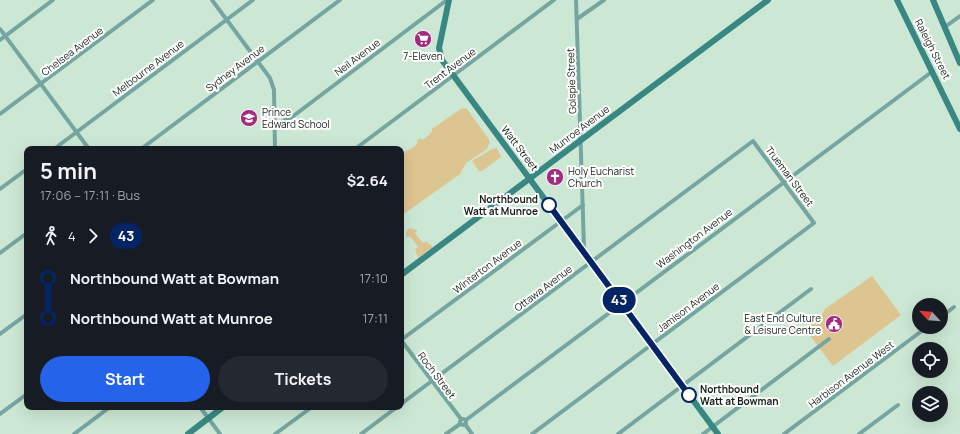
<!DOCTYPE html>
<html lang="en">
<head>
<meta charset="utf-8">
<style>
  body { margin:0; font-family:Manrope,sans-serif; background:#242831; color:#f1f3f6; height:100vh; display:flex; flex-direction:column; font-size:15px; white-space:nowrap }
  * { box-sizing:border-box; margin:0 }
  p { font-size:13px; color:#9ea1a6 }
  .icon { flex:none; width:22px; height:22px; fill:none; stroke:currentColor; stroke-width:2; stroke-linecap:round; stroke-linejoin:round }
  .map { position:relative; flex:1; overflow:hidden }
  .panel { position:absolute; left:24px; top:146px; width:380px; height:264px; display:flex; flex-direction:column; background:#171b24; border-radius:8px; box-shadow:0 4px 16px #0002 }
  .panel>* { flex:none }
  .badge { padding:0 8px; border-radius:13px; font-size:14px; line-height:26px }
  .needle { width:26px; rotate:296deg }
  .controls { position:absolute; left:912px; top:298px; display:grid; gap:8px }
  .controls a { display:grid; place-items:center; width:36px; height:36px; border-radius:50%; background:#171b24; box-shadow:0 4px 16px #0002; font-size:20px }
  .map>.badge { position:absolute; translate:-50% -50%; box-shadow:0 0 0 2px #fff }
  .legs { display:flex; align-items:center; gap:6px; height:44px; padding:0 16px; font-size:13px }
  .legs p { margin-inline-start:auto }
  .head { display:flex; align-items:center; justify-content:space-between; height:68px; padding:0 16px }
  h1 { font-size:22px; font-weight:700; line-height:30px }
  .primary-button { display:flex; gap:8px; margin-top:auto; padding:8px 16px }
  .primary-button a { flex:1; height:46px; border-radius:24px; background:#2563eb; color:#fff; font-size:16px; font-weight:700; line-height:46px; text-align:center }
  .primary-button a+a { background:#242831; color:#f1f3f6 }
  ul { padding:0 16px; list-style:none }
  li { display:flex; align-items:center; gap:14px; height:40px; font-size:15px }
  li i { display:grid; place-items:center; width:6px; height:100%; margin:0 5px; background:currentColor }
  li i::after { content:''; width:10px; height:10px; margin:-5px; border:3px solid; border-radius:50%; background:#171b24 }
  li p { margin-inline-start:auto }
  li:first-child i { background:linear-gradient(#0000 50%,currentColor 0) }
  li:last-child i { background:linear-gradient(currentColor 50%,#0000 0) }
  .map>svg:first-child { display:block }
  .green { fill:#ddc591 }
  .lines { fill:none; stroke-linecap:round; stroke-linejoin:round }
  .street { stroke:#75a5a1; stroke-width:4 }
  .secondary { stroke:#388782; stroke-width:6 }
  .line-1-casing { stroke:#fff; stroke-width:9 }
  .line-1 { stroke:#052465; stroke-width:6 }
  .stop-1-dot { fill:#fff; stroke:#052465; stroke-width:2 }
  .labels { text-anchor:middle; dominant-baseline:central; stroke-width:4; stroke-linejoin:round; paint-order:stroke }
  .street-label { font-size:10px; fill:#162019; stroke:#fff }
  .poi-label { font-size:10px; fill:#162019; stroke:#fff; text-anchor:start }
  .stop-label { font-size:10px; font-weight:bold; fill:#162019; stroke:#fff; text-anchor:end }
</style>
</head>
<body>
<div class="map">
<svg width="960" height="434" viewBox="0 0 960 434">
  <rect width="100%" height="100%" fill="#cce8d4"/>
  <g class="green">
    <polygon points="462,108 467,109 488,138 490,142 487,149 466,163 460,174 401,216 401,153 411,149 417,144 417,141 420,138 423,140 432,132 432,129"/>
    <polygon points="497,148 501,157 482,171 479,171 472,161 492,149"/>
    <path d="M410 228 418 230 415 233 423 243 426 241 433 247 418 258 415 249 418 247 410 236 407 238C405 234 406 230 410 228Z"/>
    <polygon points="872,276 901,315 833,366 805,329 821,316 825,309"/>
  </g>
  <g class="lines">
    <g class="street">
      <polyline points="212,0 270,78 274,90 275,149"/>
      <polyline points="576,0 584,247 586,253"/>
      <polyline points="577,19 604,0"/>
      <polyline points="945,27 960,16"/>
      <polyline points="0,29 89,149"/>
      <polyline points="0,40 53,0"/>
      <polyline points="0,114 153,0"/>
      <polyline points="275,125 292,117 447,0"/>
      <polyline points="54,149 253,0"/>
      <polyline points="141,149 340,0"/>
      <polyline points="355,149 554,0"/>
      <polyline points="0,189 27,169"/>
      <polyline points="0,253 27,233"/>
      <polyline points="941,317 954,307"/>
      <polyline points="0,334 27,314"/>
      <polyline points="401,340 583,205"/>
      <polyline points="401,340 461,419"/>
      <polyline points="401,404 753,141 814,223 532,434"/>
      <polyline points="200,407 220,434"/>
      <polyline points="0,414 27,394"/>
      <circle cx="463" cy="422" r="3"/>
      <polyline points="466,420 933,71"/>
      <polyline points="465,424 472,434"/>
      <polyline points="74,434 110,407"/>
      <polyline points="275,434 312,407"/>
      <polyline points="361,434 397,407"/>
      <polyline points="446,434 460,424"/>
      <polyline points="618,434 811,289"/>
      <polyline points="703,434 829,339"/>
      <polyline points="784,434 927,327"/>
      <polyline points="859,434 898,405"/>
    </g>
    <g class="secondary">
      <polyline points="449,0 439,48 442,60 718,434"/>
      <polyline points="897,0 960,129"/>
      <polyline points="933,0 960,63"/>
      <polyline points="401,275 768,0"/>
      <polyline points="188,434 223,407"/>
    </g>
  </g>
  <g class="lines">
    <defs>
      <polyline id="line-1" points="549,205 689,395"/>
    </defs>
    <use href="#line-1" class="line-1-casing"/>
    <use href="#line-1" class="line-1"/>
  </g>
  <defs>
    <symbol id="supermarket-disc" viewBox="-11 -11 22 22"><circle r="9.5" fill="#a32a81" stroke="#fff"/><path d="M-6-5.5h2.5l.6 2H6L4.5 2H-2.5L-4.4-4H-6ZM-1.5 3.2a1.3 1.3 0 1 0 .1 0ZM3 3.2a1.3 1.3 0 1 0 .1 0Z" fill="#fff"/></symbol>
    <symbol id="school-disc" viewBox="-11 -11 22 22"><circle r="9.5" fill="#a32a81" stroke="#fff"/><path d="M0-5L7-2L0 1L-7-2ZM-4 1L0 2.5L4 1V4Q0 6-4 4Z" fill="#fff"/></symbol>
    <symbol id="church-disc" viewBox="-11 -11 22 22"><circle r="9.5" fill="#a32a81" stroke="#fff"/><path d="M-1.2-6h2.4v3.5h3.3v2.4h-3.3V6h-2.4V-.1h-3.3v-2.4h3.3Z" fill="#fff"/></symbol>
    <symbol id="civic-disc" viewBox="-11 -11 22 22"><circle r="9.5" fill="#a32a81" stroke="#fff"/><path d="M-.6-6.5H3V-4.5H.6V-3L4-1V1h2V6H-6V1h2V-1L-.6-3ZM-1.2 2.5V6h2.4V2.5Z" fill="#fff"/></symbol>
  </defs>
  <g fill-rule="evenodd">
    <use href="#supermarket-disc" x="413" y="29" width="20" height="20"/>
    <use href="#school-disc" x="239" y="108" width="20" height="20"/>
    <use href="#church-disc" x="545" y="167" width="20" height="20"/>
    <use href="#civic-disc" x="824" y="314" width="20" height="20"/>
  </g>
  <g class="stop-1-dot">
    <circle cx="549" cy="205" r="7"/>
    <circle cx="689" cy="395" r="7"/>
  </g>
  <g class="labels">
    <g class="street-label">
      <text transform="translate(933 49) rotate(63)">Raleigh Street</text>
      <text transform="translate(72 51) rotate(-37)">Chelsea Avenue</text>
      <text transform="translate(357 57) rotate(-37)">Neil Avenue</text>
      <text transform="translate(148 68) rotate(-37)">Melbourne Avenue</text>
      <text transform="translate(235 68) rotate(-37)">Sydney Avenue</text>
      <text transform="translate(450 68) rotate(-37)">Trent Avenue</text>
      <text transform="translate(571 81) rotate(-92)">Golspie Street</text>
      <text transform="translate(579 129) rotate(-37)">Munroe Avenue</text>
      <text transform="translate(520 148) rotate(53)">Watt Street</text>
      <text transform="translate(790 176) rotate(53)">Trueman Street</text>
      <text transform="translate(694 238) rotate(-37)">Washington Avenue</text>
      <text transform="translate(487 266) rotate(-37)">Winterton Avenue</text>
      <text transform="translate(543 288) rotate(-37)">Ottawa Avenue</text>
      <text transform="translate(688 307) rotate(-37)">Jamison Avenue</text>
      <text transform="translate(851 374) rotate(-37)">Harbison Avenue West</text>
      <text transform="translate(437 375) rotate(53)">Roch Street</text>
    </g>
    <g class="poi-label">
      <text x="423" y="56" text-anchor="middle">7-Eleven</text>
      <text x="262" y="112">Prince<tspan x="262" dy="12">Edward School</tspan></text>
      <text x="568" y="171">Holy Eucharist<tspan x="568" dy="12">Church</tspan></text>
      <text x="821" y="318" text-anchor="end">East End Culture<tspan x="821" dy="12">&amp; Leisure Centre</tspan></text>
    </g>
    <g class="stop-label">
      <text x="538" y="199">Northbound<tspan x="538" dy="12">Watt at Munroe</tspan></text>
      <text x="700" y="389" text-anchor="start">Northbound<tspan x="700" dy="12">Watt at Bowman</tspan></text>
    </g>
  </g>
</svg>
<div class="controls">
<a><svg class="needle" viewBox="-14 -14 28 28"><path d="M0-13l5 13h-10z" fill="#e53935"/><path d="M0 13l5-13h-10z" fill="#9ea1a6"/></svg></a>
<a><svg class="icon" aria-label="locate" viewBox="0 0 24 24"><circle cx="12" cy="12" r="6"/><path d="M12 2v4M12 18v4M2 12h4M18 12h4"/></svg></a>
<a><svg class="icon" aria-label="layers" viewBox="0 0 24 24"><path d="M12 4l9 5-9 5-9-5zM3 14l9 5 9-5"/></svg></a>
</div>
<b class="badge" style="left:619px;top:300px;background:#052465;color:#fff">43</b>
<section class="panel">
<div class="head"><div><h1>5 min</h1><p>17:06 – 17:11 · Bus</p></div><b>$2.64</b></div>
<div class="legs"><svg class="icon" aria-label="walk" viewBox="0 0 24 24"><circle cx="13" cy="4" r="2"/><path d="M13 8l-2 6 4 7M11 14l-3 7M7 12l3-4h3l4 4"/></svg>4<svg class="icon" aria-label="forward" viewBox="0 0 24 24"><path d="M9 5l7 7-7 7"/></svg><b class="badge" style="background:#052465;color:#fff">43</b></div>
<ul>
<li><i style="color:#052465"></i><b>Northbound Watt at Bowman</b><p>17:10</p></li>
<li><i style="color:#052465"></i><b>Northbound Watt at Munroe</b><p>17:11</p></li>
</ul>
<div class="primary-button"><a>Start</a><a>Tickets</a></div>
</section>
</div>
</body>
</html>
